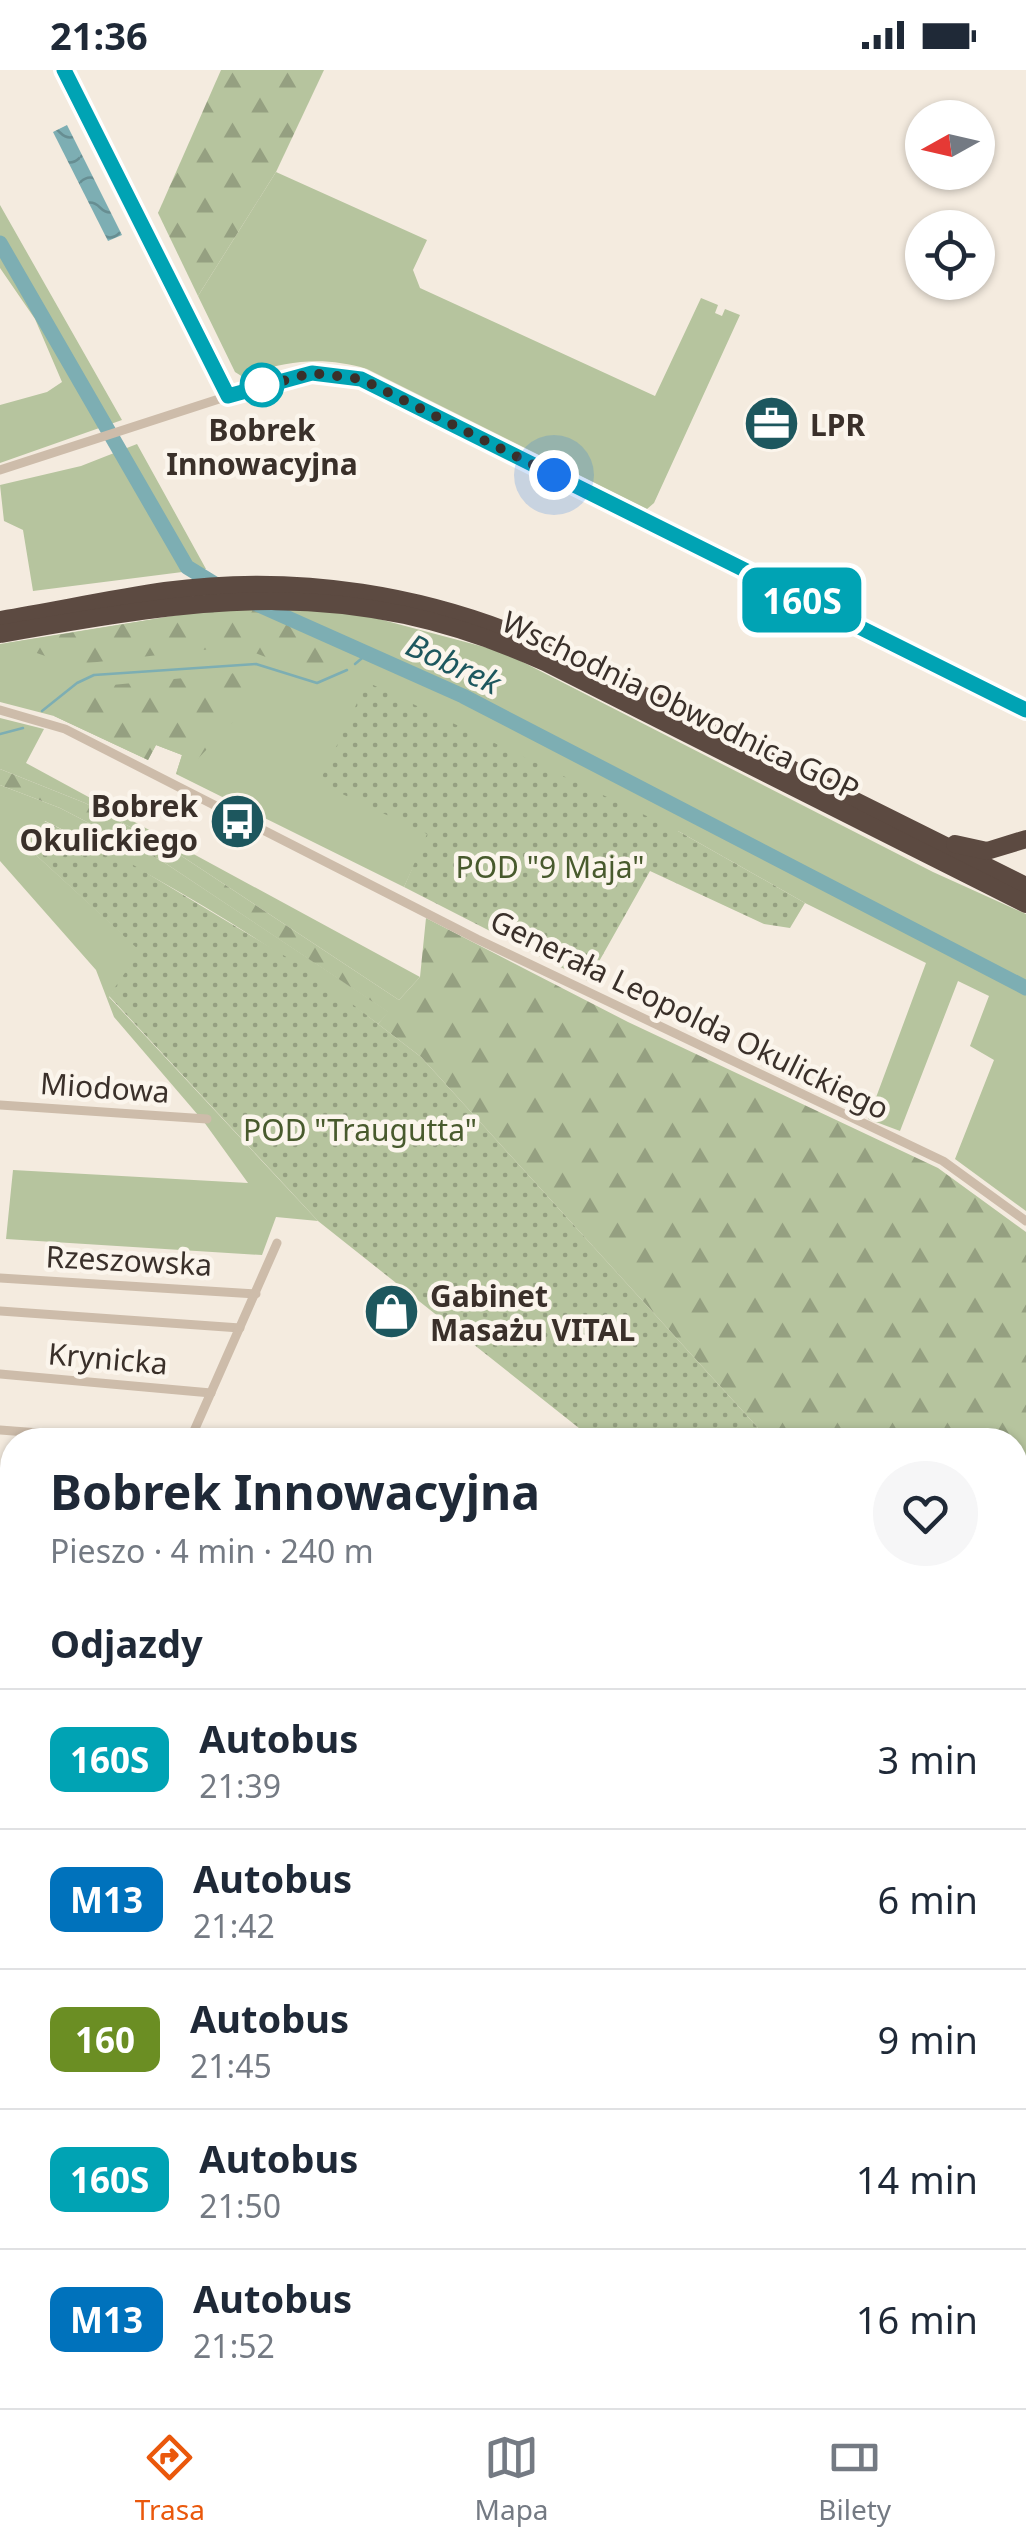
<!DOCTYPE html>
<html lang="pl">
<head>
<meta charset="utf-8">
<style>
  body { margin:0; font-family:"Noto Sans",sans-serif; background:#f6f6f7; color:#1f2937; height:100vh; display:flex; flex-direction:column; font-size:38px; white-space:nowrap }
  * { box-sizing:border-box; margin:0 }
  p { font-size:32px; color:#747a83 }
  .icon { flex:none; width:55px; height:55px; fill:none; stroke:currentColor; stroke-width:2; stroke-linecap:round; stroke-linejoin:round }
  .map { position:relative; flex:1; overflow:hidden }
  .sheet { position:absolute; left:0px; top:1358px; width:1028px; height:982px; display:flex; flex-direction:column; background:#fff; border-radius:40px 40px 0 0; box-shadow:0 2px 8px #0004 }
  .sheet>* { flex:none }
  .badge { padding:0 20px; border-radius:15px; font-size:35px; line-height:65px }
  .needle { width:65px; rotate:262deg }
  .fabs { position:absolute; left:905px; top:30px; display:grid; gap:20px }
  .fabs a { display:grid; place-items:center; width:90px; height:90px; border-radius:50%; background:#fff; box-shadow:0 2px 8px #0004; font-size:50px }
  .you { position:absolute; width:50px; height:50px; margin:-25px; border:8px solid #fff; border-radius:50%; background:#1a73e8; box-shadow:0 0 0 15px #1a73e833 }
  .map>.badge { position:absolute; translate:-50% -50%; box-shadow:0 0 0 5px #fff }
  h2 { padding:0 50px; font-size:38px; line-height:90px }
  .round { display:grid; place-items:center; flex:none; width:105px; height:105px; border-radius:52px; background:#f6f6f7 }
  .head { display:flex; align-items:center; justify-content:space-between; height:170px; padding:0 50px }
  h1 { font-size:48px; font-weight:700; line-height:75px }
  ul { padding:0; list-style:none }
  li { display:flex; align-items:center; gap:30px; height:140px; padding:0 50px; border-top:2px solid #e0e1e3 }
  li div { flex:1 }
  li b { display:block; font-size:38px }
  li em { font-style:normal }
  li .badge { min-width:110px; font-weight:700; text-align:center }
  .status { display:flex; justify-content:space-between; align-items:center; height:70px; padding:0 50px; background:#fff; direction:ltr }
  .status svg { height:28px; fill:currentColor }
  .menu { display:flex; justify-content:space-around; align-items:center; height:140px; border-top:2px solid #e0e1e3; background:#fff; font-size:28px; color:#747a83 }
  .menu a { display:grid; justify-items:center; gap:5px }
  .menu .selected { color:#ea580c }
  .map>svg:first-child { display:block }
  .green { fill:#b6c49e }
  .forest { fill:url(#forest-firs) }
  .garden { fill:url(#garden-dots) }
  .water { fill:url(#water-waves) }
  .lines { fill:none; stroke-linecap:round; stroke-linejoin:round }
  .stream { stroke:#7daeb3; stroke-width:2.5 }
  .river { stroke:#7daeb3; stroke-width:15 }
  .minor { stroke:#cdbcaa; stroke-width:9 }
  .secondary { stroke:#a18b7b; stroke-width:12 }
  .motorway { stroke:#5c4a41; stroke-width:18 }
  .tram { stroke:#3a302a; stroke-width:2.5 }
  .line-casing { stroke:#fff; stroke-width:22 }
  .line { stroke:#00a3b4; stroke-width:15 }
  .walk { stroke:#3a302a; stroke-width:10; stroke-dasharray:0 18 }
  .stop-dot { fill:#fff; stroke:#00a3b4; stroke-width:5 }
  .labels { text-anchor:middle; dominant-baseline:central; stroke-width:9; stroke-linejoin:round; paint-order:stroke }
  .poi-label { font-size:30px; font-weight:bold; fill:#3a302a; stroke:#fbf5ec; text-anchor:start }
  .stop-label { font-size:30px; font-weight:bold; fill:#3a302a; stroke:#fbf5ec }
  .street-label { font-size:30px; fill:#3a302a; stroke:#fbf5ec }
  .park-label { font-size:30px; fill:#485a2d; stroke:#fbf5ec }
  .water-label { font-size:32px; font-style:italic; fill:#1d575e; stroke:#fbf5ec }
</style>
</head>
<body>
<div class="status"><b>21:36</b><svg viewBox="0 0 49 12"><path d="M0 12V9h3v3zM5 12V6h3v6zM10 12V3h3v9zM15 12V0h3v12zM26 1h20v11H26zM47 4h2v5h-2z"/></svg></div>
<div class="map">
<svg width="1026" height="2338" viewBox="0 0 1026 2338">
  <defs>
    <pattern id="forest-firs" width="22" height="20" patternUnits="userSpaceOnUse" patternTransform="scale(2.5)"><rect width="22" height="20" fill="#b6c49e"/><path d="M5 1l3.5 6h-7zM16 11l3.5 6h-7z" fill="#95a081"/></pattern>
    <pattern id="garden-dots" width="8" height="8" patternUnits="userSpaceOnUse" patternTransform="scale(2.5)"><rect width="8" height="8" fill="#b6c49e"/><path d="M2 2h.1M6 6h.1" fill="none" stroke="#95a081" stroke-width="1.8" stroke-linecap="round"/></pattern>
    <pattern id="water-waves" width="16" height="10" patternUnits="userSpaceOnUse" patternTransform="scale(2.5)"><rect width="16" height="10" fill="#7daeb3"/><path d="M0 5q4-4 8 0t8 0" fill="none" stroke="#678e92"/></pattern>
  </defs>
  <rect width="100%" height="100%" fill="#f4ebdf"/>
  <g class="green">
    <path d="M276 102 427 170 413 200 420 218 655 326 701 228 718 235 715 243 722 246 725 239 740 245 654 433 647 439 367 299C324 286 284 290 243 307L235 302 198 226Z"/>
    <polygon points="0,135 122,350 0,393 0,335 47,322 62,312 35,249 0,198"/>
    <polygon points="137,374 206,499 33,521 23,460 4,451 0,415 81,396"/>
    <polygon points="297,538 364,545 503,582 933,802 1026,844 1026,1141 955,1089 994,990 970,976 989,926 958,911 900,1061 868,1049 926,893 805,833 678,761 428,765 404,817 176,704 182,685 156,675 148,690 54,646 0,632 0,574 204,541"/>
    <polygon points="0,648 44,659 26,693 420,907 399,930 168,777 85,733 0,699"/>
    <path d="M0 715 60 738 162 791 389 942 378 954C274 875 162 807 45 751L24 774 141 881 109 927 318 1151 276 1147 262 1185 6 1169 13 1100 248 1113 204 1052 114 947 96 900 0 791Z"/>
    <rect x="0" y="1460" width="12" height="130"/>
    <polygon points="1015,2157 1026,2157 1026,2338 793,2338 796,2328 1015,2328"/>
  </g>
  <g class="forest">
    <polygon points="221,0 324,0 276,102 198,226 158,143"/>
    <polygon points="252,539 343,581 307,603 237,576 71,595 8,573 204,541"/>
    <polygon points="257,601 273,610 189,698 176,704 182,685 156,675 148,690 54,646 102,616"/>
    <polygon points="0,699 85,733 168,777 399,930 420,907 426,848 628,952 938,1098 1026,1162 1026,1634 1015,1623 1015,1370 769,1370 421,987 378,954 388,942 162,791 60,738 0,715"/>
    <polygon points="1016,1752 1026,1756 1026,2156 1015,2157"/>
  </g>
  <g class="garden">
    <polygon points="367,612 678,761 805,833 790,858 764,854 650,801 588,911 404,817 427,764 319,713"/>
    <polygon points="44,751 120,787 308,900 421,987 769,1370 594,1370 318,1151 109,926 140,881 24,774"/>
    <polygon points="1015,1623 1026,1634 1026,1701 1015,1735"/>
  </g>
  <polygon class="water" points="67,55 122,165 108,171 53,62"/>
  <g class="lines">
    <g class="stream">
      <polyline points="355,594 367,584"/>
      <polyline points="42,641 77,613 94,605 256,594 317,613 347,600"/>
      <polyline points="0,664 23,658"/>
    </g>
    <g class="river">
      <polyline points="0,173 187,497 218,516"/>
      <polyline points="252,532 463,626 1026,918"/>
    </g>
    <g class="minor">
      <polyline points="64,0 228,326"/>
      <polyline points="0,400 287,307 312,303 347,305 1026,640"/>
      <polyline points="0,640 65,659 477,869 943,1091 1026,1151"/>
      <polyline points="0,1035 207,1049"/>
      <polyline points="0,1208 256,1224"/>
      <polyline points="0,1241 240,1258"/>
      <polyline points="0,1304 211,1323"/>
      <polyline points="0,1360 133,1370"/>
      <polyline points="190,1370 277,1173"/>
      <polyline points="0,1419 12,1420"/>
      <polyline points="0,1452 12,1453"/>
      <polyline points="0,1905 12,1968"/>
    </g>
    <g class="secondary">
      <polyline points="0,2122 12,2125"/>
      <polyline points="666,2328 700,2338"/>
    </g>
    <g class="motorway">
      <path d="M0 550C55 541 110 529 165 521 296 503 430 524 550 579L1026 816"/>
      <path d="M0 564C205 528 346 503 545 592L1026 834"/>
      <polyline points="955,774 987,781 1026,769"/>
    </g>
    <g class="tram">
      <polyline points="0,2136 12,2140"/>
      <polyline points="617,2328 651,2338"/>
    </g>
  </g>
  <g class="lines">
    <defs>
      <polyline id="line" points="64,0 228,326 312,303 361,309 1026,640"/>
    </defs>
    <use href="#line" class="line-casing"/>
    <use href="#line" class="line"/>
    <polyline class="walk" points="262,315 256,318 312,303 361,309 554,405"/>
  </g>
  <defs>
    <symbol id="office-disc" viewBox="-11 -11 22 22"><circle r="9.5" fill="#1d575e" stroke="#fbf5ec"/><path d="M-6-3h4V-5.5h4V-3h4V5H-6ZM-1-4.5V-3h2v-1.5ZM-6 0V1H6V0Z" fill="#fff"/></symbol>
    <symbol id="bus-disc" viewBox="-11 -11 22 22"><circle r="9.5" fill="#1d575e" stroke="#fbf5ec"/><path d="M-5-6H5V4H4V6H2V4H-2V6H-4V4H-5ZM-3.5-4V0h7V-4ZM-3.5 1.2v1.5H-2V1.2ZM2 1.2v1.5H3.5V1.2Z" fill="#fff"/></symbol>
    <symbol id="shop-disc" viewBox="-11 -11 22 22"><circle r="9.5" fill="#1d575e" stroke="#fbf5ec"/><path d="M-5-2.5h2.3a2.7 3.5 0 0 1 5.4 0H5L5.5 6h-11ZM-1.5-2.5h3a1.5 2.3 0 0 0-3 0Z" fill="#fff"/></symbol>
  </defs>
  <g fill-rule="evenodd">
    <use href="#office-disc" x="740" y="322" width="63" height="63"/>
    <use href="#bus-disc" x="206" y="720" width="63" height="63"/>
    <use href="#shop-disc" x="360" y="1210" width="63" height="63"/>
  </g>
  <circle class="stop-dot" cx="262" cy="315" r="20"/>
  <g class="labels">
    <g class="poi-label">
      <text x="810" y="354">LPR</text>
      <text x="198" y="735" text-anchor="end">Bobrek<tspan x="198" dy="34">Okulickiego</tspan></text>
      <text x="430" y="1225">Gabinet<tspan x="430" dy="34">Masażu VITAL</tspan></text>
    </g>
    <g class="stop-label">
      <text x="262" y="359">Bobrek<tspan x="262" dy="34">Innowacyjna</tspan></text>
    </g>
    <g class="street-label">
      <text transform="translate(681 635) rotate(26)">Wschodnia Obwodnica GOP</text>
      <text transform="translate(690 944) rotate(26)">Generała Leopolda Okulickiego</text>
      <text transform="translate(105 1017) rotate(4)">Miodowa</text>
      <text transform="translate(129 1190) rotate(3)">Rzeszowska</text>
      <text transform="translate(108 1288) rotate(5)">Krynicka</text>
    </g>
    <g class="park-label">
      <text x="550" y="796">POD "9 Maja"</text>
      <text x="360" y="1059">POD "Traugutta"</text>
    </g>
    <g class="water-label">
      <text transform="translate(454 593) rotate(25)">Bobrek</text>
    </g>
  </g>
</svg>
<div class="fabs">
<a><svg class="needle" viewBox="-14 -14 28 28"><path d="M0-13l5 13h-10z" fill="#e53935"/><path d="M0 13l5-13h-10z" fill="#747a83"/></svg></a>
<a><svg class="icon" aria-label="locate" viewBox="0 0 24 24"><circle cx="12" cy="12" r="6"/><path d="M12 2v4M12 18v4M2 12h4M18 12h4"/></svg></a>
</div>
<div class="you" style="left:554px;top:405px"></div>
<b class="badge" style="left:802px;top:530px;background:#00a3b4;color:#fff">160S</b>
<section class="sheet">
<div class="head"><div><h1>Bobrek Innowacyjna</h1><p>Pieszo · 4 min · 240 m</p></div><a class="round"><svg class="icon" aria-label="heart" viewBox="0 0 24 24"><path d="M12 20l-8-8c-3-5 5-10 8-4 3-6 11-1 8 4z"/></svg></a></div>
<h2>Odjazdy</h2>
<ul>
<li><span class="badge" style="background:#00a3b4;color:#fff">160S</span><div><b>Autobus</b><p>21:39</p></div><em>3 min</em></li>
<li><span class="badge" style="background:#0072bc;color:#fff">M13</span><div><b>Autobus</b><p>21:42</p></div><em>6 min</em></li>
<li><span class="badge" style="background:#6b8e23;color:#fff">160</span><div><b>Autobus</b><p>21:45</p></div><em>9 min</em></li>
<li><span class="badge" style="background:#00a3b4;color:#fff">160S</span><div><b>Autobus</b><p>21:50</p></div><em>14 min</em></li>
<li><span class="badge" style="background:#0072bc;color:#fff">M13</span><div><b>Autobus</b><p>21:52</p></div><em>16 min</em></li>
</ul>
</section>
</div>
<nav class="menu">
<a class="selected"><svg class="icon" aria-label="directions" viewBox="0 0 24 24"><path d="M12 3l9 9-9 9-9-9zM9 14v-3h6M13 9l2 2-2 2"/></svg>Trasa</a>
<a><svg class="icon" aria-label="map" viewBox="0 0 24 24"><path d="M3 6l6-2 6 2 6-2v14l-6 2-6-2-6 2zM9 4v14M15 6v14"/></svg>Mapa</a>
<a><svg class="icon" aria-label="tickets" viewBox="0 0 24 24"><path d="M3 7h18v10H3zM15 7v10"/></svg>Bilety</a>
</nav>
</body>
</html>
